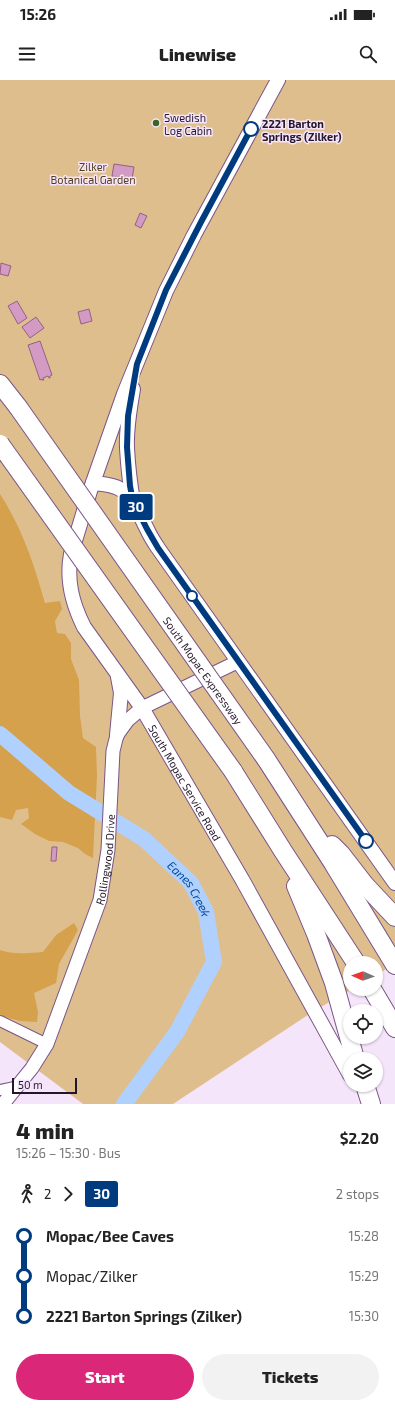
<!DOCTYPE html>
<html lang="en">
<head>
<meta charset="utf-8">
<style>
  body { margin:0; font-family:"Exo 2",sans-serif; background:#f2f2f2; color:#222; height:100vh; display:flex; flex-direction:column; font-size:15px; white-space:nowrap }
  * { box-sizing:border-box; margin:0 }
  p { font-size:13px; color:#767676 }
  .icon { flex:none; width:22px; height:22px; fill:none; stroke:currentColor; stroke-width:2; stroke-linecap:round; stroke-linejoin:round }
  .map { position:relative; height:1024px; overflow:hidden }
  .sheet { display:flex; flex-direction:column; background:#fff; flex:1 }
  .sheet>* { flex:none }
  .badge { padding:0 8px; border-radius:3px; font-size:14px; line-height:26px }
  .needle { width:26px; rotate:272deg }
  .buttons { position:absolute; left:343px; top:876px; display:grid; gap:8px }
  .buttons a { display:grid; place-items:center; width:40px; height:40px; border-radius:50%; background:#fff; box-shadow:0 1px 3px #0004; font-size:20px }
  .scale { position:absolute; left:12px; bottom:10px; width:65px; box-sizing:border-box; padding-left:4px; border:2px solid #24162a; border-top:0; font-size:11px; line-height:14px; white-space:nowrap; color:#24162a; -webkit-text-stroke:3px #f5e5fb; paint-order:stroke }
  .map>.badge { position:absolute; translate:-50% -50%; box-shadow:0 0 0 2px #fff }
  .legs { display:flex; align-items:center; gap:6px; height:44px; padding:0 16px; font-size:13px }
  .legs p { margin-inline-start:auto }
  .head { display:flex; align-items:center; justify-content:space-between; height:68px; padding:0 16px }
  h1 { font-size:22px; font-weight:800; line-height:30px }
  .cta { display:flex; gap:8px; margin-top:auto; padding:8px 16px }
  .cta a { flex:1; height:46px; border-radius:24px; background:#db2777; color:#fff; font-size:16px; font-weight:800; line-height:46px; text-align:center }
  .cta a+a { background:#f2f2f2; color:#222 }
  ul { padding:0 16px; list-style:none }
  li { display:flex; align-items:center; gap:14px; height:40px; font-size:15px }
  li i { display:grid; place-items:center; width:6px; height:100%; margin:0 5px; background:currentColor }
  li i::after { content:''; width:10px; height:10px; margin:-5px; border:3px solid; border-radius:50%; background:#fff }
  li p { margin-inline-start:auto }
  li:first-child i { background:linear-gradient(#0000 50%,currentColor 0) }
  li:last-child i { background:linear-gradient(currentColor 50%,#0000 0) }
  .status { display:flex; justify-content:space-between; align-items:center; height:28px; padding:0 20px; background:#fff; direction:ltr }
  .status svg { height:11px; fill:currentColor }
  header { display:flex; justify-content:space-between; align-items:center; height:52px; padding:0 16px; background:#fff; font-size:18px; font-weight:800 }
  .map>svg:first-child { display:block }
  .green { fill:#dfbe8e }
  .forest { fill:#d6a14d }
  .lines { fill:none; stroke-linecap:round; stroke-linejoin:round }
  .river { stroke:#b0d0fd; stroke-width:16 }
  .building { fill:#d39bc4; stroke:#946086 }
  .minor-casing { stroke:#7a5687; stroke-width:12 }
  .tertiary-casing { stroke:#7a5687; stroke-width:15 }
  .secondary-casing { stroke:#7a5687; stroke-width:16 }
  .motorway-casing { stroke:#7a5687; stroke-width:20 }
  .minor { stroke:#fff; stroke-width:10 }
  .tertiary { stroke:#fff; stroke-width:13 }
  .secondary { stroke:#fff; stroke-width:14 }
  .motorway { stroke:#fff; stroke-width:18 }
  .motorway-bridge-casing { stroke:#7a5687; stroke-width:20; stroke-linecap:butt }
  .motorway-bridge { stroke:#fff; stroke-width:18 }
  .line-1-casing { stroke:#fff; stroke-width:9 }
  .line-1 { stroke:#003b80; stroke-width:6 }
  .poi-dot { fill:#396523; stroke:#f5e5fb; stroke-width:1.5 }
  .stop-1-dot { fill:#fff; stroke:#003b80; stroke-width:2 }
  .labels { text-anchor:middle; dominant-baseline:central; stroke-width:3; stroke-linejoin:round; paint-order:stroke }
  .poi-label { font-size:11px; fill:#24162a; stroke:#f5e5fb; text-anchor:start }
  .stop-label { font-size:11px; font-weight:bold; fill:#24162a; stroke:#f5e5fb; text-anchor:start }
  .park-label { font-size:11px; fill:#543e1a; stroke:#f5e5fb }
  .street-label { font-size:11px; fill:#24162a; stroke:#f5e5fb }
  .water-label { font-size:12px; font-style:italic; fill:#004b9d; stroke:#f5e5fb }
</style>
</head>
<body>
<div class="status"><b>15:26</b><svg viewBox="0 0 49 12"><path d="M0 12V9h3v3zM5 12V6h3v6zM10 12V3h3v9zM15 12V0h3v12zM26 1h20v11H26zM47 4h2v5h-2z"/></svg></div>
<header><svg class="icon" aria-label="menu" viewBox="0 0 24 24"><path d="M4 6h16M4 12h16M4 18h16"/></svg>Linewise<svg class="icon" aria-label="search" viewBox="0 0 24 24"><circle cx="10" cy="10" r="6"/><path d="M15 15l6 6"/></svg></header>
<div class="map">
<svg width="395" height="1024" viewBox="0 0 395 1024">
  <rect width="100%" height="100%" fill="#f5e5fb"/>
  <polygon class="green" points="0,0 395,0 395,884 376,895 376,883 350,883 350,909 352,909 314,931 173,1024 83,1024 0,962"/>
  <g class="forest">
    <path d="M0 414C22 448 34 484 45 523L60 521 62 529 55 541 57 553 65 554 71 563V579L79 600 80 636 83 658 96 667 97 696 93 778 85 774 78 768 63 762 49 761 35 754 21 744 29 738 28 728 16 730 12 740 0 737Z"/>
    <path d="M74 843 78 850 59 884 56 903 34 913 38 932 37 942 20 941 1 936 0 934V870C13 875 29 873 43 872L56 855Z"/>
  </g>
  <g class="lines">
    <path class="river" id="s1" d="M0 654 69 713 144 759 191 803 206 832 214 882 177 952 124 1024"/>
  </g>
  <g class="building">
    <polygon points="114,84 134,87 132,99 112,96"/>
    <polygon points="140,133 147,136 141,148 135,145"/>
    <polygon points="1,183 11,186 8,196 0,194"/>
    <polygon points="17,221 27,238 18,244 8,226"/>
    <polygon points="89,229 92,241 81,244 78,232"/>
    <polygon points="36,237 44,248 30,258 22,247"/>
    <polygon points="40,261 52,295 50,296 50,298 49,298 48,296 43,298 44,300 42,300 42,299 40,300 28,265"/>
    <polygon points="52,767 57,767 56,781 51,781"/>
  </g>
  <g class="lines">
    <defs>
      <g id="minor">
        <polyline points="0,941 47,964"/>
        <polyline points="0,1010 19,1006"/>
      </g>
      <g id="tertiary">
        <path id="s2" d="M3 1024 32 988 47 964 100 820 108 770 113 671 117 655 128 640 142 628 237 582"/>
      </g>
      <g id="secondary">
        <path id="s3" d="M278 0 194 155 166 211 124 314 90 411 71 474C66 500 72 523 84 547L142 628 243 801 350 995"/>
        <path d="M133 309C130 328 126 348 127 368 128 386 130 404 133 421"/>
        <path d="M93 403C102 404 112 404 120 409 135 417 139 435 147 449 150 456 154 462 158 468L395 803"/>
        <polyline points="117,655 121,613 118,597"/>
      </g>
      <g id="motorway">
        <polyline points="0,304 18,327"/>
        <polyline points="266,679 333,783 395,885"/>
        <polyline points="233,691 283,771 356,883"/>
        <polyline points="332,765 341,774 365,805 395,837"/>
        <polyline points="296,806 316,854 334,903 355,979"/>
        <polyline points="372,909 395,948"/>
        <polyline points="365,1005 371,1024"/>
      </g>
    </defs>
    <use href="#minor" class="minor-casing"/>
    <use href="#tertiary" class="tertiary-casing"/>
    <use href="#secondary" class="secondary-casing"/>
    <use href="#motorway" class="motorway-casing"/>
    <use href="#minor" class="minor"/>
    <use href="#tertiary" class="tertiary"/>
    <use href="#secondary" class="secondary"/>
    <use href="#motorway" class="motorway"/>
    <defs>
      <g id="motorway-bridge">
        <path id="s4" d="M18 327 266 679"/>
        <polyline points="0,364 233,691"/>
      </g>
    </defs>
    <use href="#motorway-bridge" class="motorway-bridge-casing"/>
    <use href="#motorway-bridge" class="motorway-bridge"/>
  </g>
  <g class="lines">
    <defs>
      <polyline id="line-1" points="251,49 201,142 166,210 137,284 128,336 127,367 130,406 133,421 147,449 158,468 366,761"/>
    </defs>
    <use href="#line-1" class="line-1-casing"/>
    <use href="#line-1" class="line-1"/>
  </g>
  <circle class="poi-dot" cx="156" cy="43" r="4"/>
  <g class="stop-1-dot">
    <circle cx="251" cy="49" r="7"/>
    <circle cx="192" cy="516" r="5"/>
    <circle cx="366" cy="761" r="7"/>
  </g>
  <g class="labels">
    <g class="poi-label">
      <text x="164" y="37">Swedish<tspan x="164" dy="13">Log Cabin</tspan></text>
    </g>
    <g class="stop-label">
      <text x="262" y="43">2221 Barton<tspan x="262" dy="13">Springs (Zilker)</tspan></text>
    </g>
    <g class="park-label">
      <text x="93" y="86">Zilker<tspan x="93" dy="13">Botanical Garden</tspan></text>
    </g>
    <g class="street-label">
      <text stroke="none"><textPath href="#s4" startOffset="322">South Mopac Expressway</textPath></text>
      <text stroke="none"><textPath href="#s3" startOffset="780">South Mopac Service Road</textPath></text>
      <text stroke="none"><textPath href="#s2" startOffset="269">Rollingwood Drive</textPath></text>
    </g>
    <g class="water-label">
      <text stroke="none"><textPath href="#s1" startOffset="247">Eanes Creek</textPath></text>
    </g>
  </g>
</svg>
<div class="buttons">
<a><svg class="needle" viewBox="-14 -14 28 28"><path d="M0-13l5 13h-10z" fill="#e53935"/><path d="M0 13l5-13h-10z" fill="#767676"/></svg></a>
<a><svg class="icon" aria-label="locate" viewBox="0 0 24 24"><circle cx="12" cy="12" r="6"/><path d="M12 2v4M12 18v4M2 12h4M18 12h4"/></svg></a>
<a><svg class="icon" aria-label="layers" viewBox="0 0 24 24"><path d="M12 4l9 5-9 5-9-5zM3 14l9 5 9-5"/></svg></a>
</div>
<div class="scale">50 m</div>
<b class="badge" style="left:136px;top:427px;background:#003b80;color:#fff">30</b>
</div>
<section class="sheet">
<div class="head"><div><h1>4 min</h1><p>15:26 – 15:30 · Bus</p></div><b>$2.20</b></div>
<div class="legs"><svg class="icon" aria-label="walk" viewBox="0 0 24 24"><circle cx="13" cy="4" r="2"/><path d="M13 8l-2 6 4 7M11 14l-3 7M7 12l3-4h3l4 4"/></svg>2<svg class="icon" aria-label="forward" viewBox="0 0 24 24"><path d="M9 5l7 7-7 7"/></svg><b class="badge" style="background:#003b80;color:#fff">30</b><p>2 stops</p></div>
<ul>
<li><i style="color:#003b80"></i><b>Mopac/Bee Caves</b><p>15:28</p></li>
<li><i style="color:#003b80"></i><span>Mopac/Zilker</span><p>15:29</p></li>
<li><i style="color:#003b80"></i><b>2221 Barton Springs (Zilker)</b><p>15:30</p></li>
</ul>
<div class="cta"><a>Start</a><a>Tickets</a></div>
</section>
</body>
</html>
